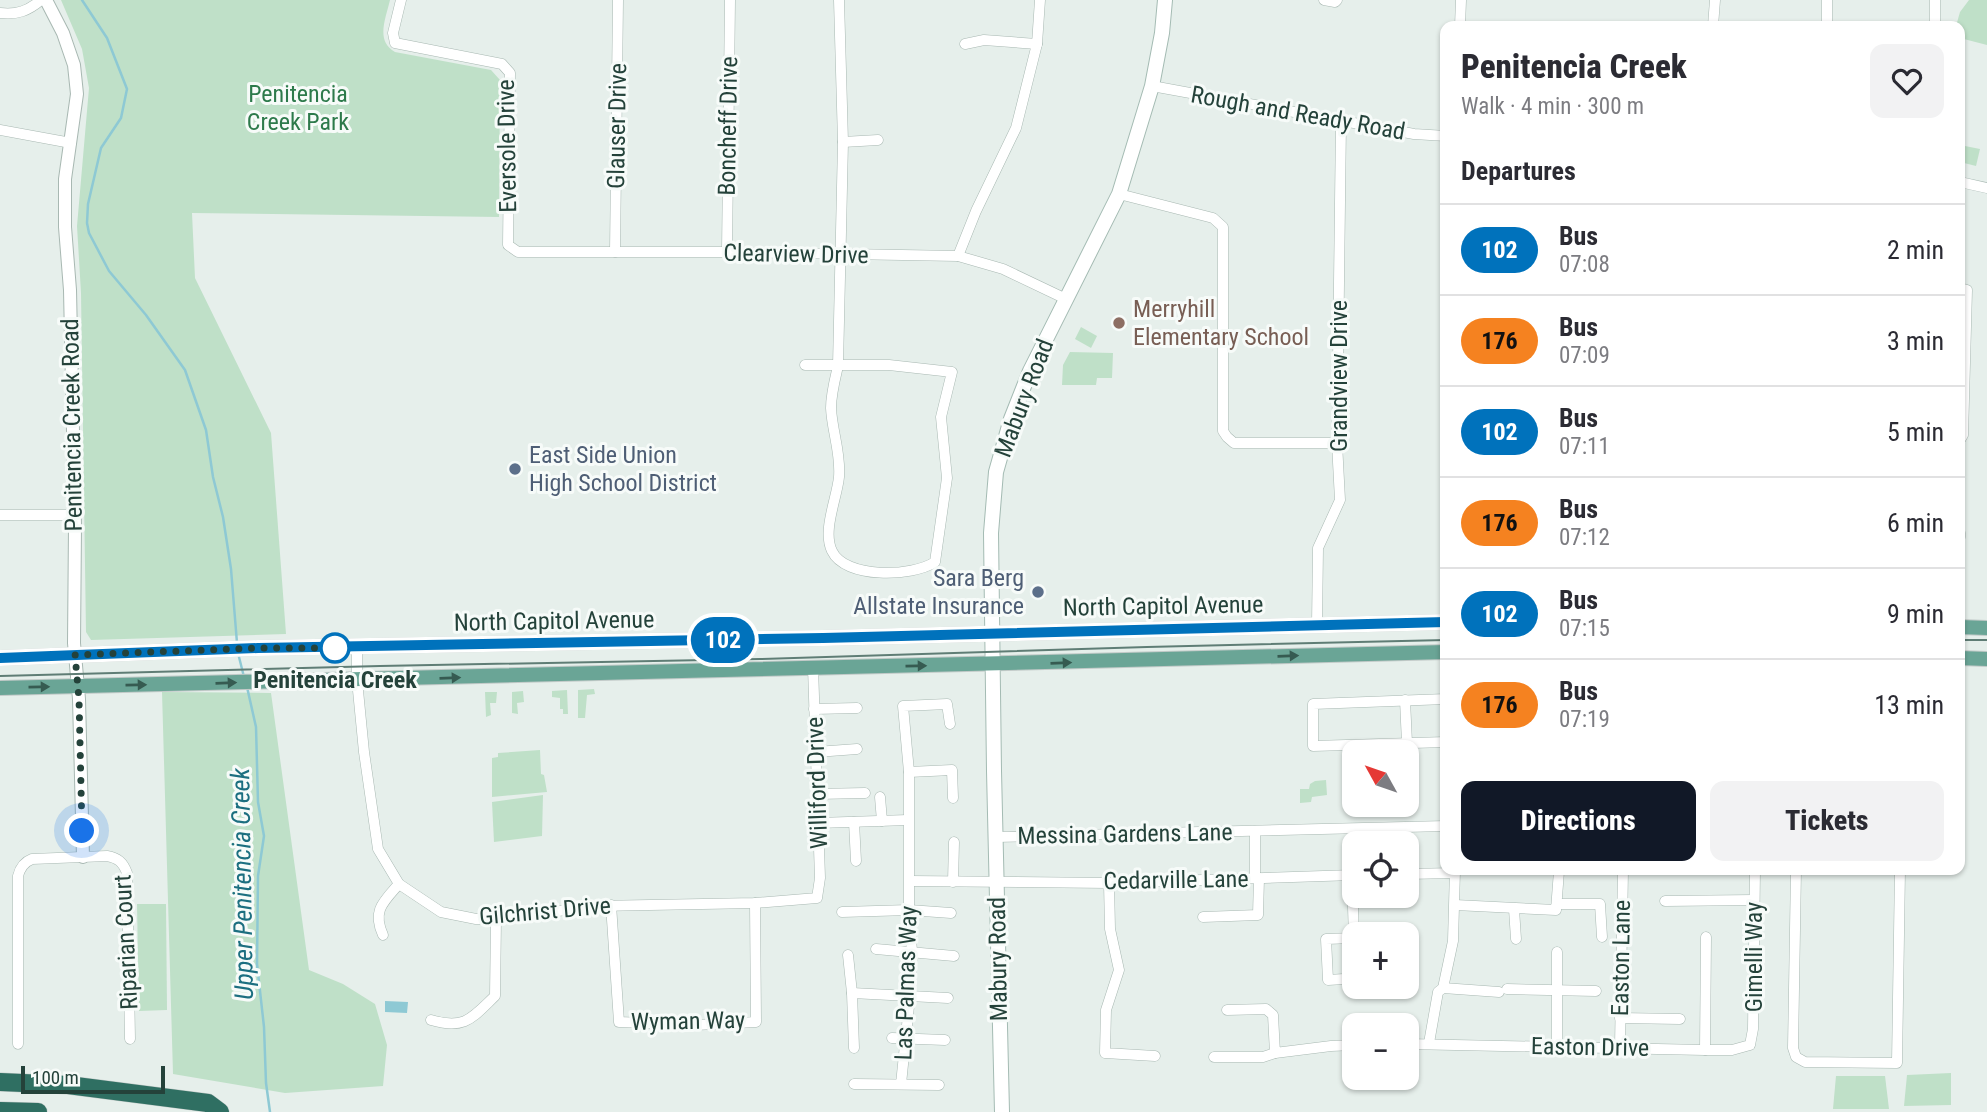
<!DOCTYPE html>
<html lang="en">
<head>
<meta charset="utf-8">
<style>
  body { margin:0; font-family:"Roboto Condensed",sans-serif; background:#f2f2f3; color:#2b2b33; height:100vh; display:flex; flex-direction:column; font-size:26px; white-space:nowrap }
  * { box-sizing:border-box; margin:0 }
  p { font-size:23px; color:#7c7c81 }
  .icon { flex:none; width:38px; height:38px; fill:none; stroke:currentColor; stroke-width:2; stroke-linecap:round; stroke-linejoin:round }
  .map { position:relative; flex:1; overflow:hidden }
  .sheet { position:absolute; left:1440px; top:21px; width:525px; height:854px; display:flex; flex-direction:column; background:#fff; border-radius:14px; box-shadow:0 2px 5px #0004 }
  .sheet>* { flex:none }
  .badge { padding:0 14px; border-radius:23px; font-size:24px; line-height:46px }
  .needle { width:46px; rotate:310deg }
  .controls { position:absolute; left:1342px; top:740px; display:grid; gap:14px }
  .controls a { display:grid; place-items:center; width:77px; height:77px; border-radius:14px; background:#fff; box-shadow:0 2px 5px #0004; font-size:35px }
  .scale { position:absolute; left:21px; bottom:18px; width:144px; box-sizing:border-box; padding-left:7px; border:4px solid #24423a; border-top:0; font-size:19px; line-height:24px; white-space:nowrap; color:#24423a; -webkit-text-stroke:5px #f7fbf9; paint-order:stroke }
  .you { position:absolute; width:35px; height:35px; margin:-18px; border:5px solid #fff; border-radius:50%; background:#1a73e8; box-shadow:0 0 0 10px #1a73e833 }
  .map>.badge { position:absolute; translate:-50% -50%; box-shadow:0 0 0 4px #fff }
  h2 { padding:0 21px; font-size:26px; line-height:63px }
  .round { display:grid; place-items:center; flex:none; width:74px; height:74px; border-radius:14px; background:#f2f2f3 }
  .overview { display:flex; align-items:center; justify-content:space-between; height:119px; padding:0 21px }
  h1 { font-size:33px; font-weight:800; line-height:52px }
  .cta { display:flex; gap:14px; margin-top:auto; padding:14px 21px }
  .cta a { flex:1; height:80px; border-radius:14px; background:#111827; color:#fff; font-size:28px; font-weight:800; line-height:80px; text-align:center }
  .cta a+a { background:#f2f2f3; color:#2b2b33 }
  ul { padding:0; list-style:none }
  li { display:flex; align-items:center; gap:21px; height:91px; padding:0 21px; border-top:2px solid #e1e1e2 }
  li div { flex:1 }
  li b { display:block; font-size:26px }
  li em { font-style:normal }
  li .badge { min-width:77px; font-weight:700; text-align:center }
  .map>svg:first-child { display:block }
  .green { fill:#bfe0c8 }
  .water { fill:#8ec9d4 }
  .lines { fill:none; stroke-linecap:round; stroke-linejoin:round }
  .stream { stroke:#8ec9d4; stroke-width:2.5 }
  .minor-casing { stroke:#a8b8b2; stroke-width:11 }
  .tertiary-casing { stroke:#a8b8b2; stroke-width:14 }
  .secondary-casing { stroke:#a4bbb3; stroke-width:16 }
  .primary-casing { stroke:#c2cac8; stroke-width:16 }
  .motorway-casing { stroke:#c2cac8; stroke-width:19 }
  .minor { stroke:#fff; stroke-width:10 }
  .tertiary { stroke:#fff; stroke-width:12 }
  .secondary { stroke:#fff; stroke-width:14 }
  .primary { stroke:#6aa596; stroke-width:14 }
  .motorway { stroke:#2f6f62; stroke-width:18 }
  .tram { stroke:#5f7d75; stroke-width:2 }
  .oneway { fill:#365b51 }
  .line-casing { stroke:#fff; stroke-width:16 }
  .line { stroke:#0072bc; stroke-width:10 }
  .walk { stroke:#24423a; stroke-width:7; stroke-dasharray:0 12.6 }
  .education-dot { fill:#8d6e63; stroke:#f7fbf9; stroke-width:2.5 }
  .service-dot { fill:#5c6f8a; stroke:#f7fbf9; stroke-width:2.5 }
  .stop-dot { fill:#fff; stroke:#0072bc; stroke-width:3.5 }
  .labels { text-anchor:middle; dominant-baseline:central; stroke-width:6; stroke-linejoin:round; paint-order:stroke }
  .park-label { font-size:24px; fill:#2d7a4b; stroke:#f7fbf9 }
  .street-label { font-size:24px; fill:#24423a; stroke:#f7fbf9 }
  .education-label { font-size:24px; fill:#785e54; stroke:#f7fbf9; text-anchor:start }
  .service-label { font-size:24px; fill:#4e5e75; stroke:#f7fbf9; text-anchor:start }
  .stop-label { font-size:24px; font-weight:bold; fill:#24423a; stroke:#f7fbf9 }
  .water-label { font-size:26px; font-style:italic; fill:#1c6f80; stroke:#f7fbf9 }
</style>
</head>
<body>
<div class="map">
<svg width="1987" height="1112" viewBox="0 0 1987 1112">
  <rect width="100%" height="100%" fill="#e6efeb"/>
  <g class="green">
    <path d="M61 0H390C386 18 375 41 395 52L491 70 500 80 499 217 192 213 195 278 271 433 286 634 91 640 86 632 81 293 77 226 89 88 82 49Z"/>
    <polygon points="1969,0 1987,0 1987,45 1960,38 1960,26 1956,26 1960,12"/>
    <polygon points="1960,145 1980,149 1976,166 1960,162"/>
    <polygon points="1081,327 1097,336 1091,348 1075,339"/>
    <polygon points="1070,352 1113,353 1112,378 1097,378 1096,385 1062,385 1063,365"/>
    <polygon points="594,689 595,694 587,695 585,718 578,718 578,690"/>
    <polygon points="567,690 568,714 563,714 563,709 560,709 560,698 552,697 552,691"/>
    <polygon points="523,691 524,702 517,703 518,714 512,713 512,692"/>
    <polygon points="162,692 271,693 309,970 343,984 375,1004 387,1045 383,1086 285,1093 173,1074"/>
    <polygon points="485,692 497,692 496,703 490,703 491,715 486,717"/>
    <polygon points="540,750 541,774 544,775 547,792 492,797 492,758 498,757 498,753"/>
    <polygon points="1326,780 1327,795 1312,797 1311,802 1300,803 1300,789 1309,789 1310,784 1315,781"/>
    <polygon points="543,795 542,836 494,842 492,802"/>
    <polygon points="137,904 166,904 167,1010 139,1011"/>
    <polygon points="1951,1073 1951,1105 1904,1106 1907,1075"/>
    <polygon points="1836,1076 1885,1076 1889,1109 1833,1109"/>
  </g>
  <polygon class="water" points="385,1001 408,1002 407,1013 385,1012"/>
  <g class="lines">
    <g class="stream">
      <polyline points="82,0 107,38 127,89 121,118 101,148 88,204 87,223 89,233 109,271 146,315 185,370 206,430 213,477 223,517 231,569 237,643"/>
      <polyline points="238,653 244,677"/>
      <polyline points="247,687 256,727 258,802 264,836 258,876 257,964 264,1027 266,1083 270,1112"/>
    </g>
    <defs>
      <g id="minor">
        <polyline points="401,0 393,33 395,43 502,64 510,73 508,245 518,252 727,252 958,256 1003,269 1066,299"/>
        <polyline points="1324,0 1335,2 1337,0"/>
        <polyline points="1827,0 1827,26"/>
        <polyline points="1935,0 1935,26"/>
        <path d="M0 13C17 15 28 11 41 0"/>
        <polyline points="1460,26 1461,0"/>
        <polyline points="1713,26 1715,0"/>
        <polyline points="965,44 984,40 1037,44"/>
        <polyline points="1152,86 1414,134 1446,136"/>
        <polyline points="0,130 71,143"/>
        <polyline points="843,142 878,140"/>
        <polyline points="1960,182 1987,188"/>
        <polyline points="1119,194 1213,218 1223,227 1223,431 1227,437 1234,443 1337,443"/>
        <polyline points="615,252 618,0"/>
        <polyline points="727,252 730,0"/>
        <polyline points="958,256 976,211 1016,128 1037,44 1040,0"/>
        <polyline points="1960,288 1967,290 1963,435 1960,440"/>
        <path d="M805 365H889L952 372 941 417 947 478 935 562C912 577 845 579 832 551 822 531 837 498 839 477 841 453 832 431 831 408 831 394 835 379 838 366L843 142 839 0"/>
        <polyline points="0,515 74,515"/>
        <polyline points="1960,533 1960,537"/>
        <polyline points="1317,625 1318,548 1340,500 1337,443 1341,122"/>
        <polyline points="357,648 357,680 364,752 378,849 399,884 441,912 476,919 496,919 597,906 755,903 817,898 820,878 813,667"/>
        <polyline points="1446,699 1313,704 1313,746 1446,742"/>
        <polyline points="1405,700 1407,743"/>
        <polyline points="814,709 857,708"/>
        <polyline points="816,752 857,749"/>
        <polyline points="909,772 952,770 953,798"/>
        <polyline points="817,794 865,793"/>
        <polyline points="880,797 882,821"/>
        <polyline points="854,822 856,861"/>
        <polyline points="818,823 908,820"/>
        <polyline points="1255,831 1255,878"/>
        <polyline points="996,837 1446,826"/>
        <polyline points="1796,870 1793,1048 1796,1057 1805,1062 1897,1063 1900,870"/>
        <polyline points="1407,874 1455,873"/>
        <polyline points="1352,875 1354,938"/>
        <polyline points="910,881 1109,883 1354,875"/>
        <polyline points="953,882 954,842"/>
        <polyline points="1109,883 1110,929 1119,970 1106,1010 1105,1053 1155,1056"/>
        <polyline points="1665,901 1754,900"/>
        <polyline points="1558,904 1600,904 1602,937"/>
        <polyline points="611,905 619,1022 695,1025 756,1022 755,903"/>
        <polyline points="1455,905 1556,910 1559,871"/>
        <polyline points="1514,909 1516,939"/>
        <polyline points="842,912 909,910 951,913"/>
        <polyline points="1203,917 1258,915 1259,878"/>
        <path d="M383 935C372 911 383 902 399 884"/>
        <polyline points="876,949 954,956"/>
        <polyline points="848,955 852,993 854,1048"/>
        <polyline points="1344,979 1328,980 1326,939 1354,938"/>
        <polyline points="1443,988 1499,992"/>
        <polyline points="1507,989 1596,991"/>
        <polyline points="852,993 948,998"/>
        <polyline points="1227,1010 1266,1009 1273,1015 1275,1053 1331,1046 1354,1045"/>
        <polyline points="1620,1018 1680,1019"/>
        <path d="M431 1020C465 1030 472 1018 495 996L496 919"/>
        <polyline points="892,1038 945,1040"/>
        <polyline points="1429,1043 1438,992 1443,988 1453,941 1455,870"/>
        <path d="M18 1044V876C20 868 24 862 32 859L107 856C118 858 123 862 127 873L130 1039"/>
        <polyline points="1407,1044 1705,1050 1732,1050 1750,1045 1753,1029 1755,870"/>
        <polyline points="1557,1046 1557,952"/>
        <polyline points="1620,1047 1623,870"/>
        <polyline points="1705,1050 1706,937"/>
        <polyline points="1214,1057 1263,1057 1275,1053"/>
        <polyline points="854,1084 939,1085"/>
        <polyline points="901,1084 910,996 912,952 909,910 909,772 903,706 947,704 950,724"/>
      </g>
      <polyline id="tertiary" points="46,0 63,33 74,65 77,94 65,179 65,227 70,290 75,526 74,643 79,699 83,857"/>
      <polyline id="secondary" points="1002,1112 994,771 991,533 996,472 1011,419 1030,371 1119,194 1152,86 1162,33 1165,0"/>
      <g id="primary">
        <polyline points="1960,627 1987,628"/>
        <polyline points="0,658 258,648 823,638 1446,622"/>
        <polyline points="1960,658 1987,659"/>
        <polyline points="0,688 1446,652"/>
      </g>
      <g id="motorway">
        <polyline points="0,1082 68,1085 208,1103 220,1112"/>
        <polyline points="0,1111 38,1112"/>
      </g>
    </defs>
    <use href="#minor" class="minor-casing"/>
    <use href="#tertiary" class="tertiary-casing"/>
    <use href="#secondary" class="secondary-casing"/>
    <use href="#primary" class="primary-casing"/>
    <use href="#motorway" class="motorway-casing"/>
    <use href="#minor" class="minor"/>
    <use href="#tertiary" class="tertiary"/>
    <use href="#secondary" class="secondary"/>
    <use href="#primary" class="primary"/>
    <use href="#motorway" class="motorway"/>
    <g class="tram">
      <polyline points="1960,640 1987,640"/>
      <polyline points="0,676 380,666 760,659 1147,647 1446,640"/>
    </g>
  </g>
  <defs><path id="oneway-solid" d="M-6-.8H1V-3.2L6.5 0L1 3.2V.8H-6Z" transform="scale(1.75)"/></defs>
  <g class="oneway">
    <use href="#oneway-solid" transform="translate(1288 656) rotate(-2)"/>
    <use href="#oneway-solid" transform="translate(1061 663) rotate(-2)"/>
    <use href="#oneway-solid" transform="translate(916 666) rotate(-1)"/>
    <use href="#oneway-solid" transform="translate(450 678) rotate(-2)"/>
    <use href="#oneway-solid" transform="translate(226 683) rotate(-2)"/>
    <use href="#oneway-solid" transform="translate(136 685) rotate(-1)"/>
    <use href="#oneway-solid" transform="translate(39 687) rotate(-1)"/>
  </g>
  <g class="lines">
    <defs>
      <polyline id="line" points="0,658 258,648 823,638 1446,622"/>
    </defs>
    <use href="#line" class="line-casing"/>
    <use href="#line" class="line"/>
    <polyline class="walk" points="82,831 79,699 75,655 258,648 335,648"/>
  </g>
  <circle class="education-dot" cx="1119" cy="323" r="7"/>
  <g class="service-dot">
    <circle cx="515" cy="469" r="7"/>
    <circle cx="1038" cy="592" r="7"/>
  </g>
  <circle class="stop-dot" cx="335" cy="648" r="14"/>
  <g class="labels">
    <g class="park-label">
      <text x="298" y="94">Penitencia<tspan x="298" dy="28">Creek Park</tspan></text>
    </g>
    <g class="street-label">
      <text transform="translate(1298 113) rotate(10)">Rough and Ready Road</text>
      <text transform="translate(617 126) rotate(-89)">Glauser Drive</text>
      <text transform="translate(728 126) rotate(-89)">Boncheff Drive</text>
      <text transform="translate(507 146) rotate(-91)">Eversole Drive</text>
      <text transform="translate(796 254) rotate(1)">Clearview Drive</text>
      <text transform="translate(1339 376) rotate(-90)">Grandview Drive</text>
      <text transform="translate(1024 398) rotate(-69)">Mabury Road</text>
      <text transform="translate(72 425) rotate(-91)">Penitencia Creek Road</text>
      <text transform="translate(1163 606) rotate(-1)">North Capitol Avenue</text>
      <text transform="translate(554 621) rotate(-1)">North Capitol Avenue</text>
      <text transform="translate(817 783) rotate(-92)">Williford Drive</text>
      <text transform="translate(1125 834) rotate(-1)">Messina Gardens Lane</text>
      <text transform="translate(1176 880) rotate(-1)">Cedarville Lane</text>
      <text transform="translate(545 911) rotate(-5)">Gilchrist Drive</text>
      <text transform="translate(126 942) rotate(-93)">Riparian Court</text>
      <text transform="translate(1754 957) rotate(-90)">Gimelli Way</text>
      <text transform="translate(1621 958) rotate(-89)">Easton Lane</text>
      <text transform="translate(998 959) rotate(-91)">Mabury Road</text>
      <text transform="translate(906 983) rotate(-88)">Las Palmas Way</text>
      <text transform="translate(688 1021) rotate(-1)">Wyman Way</text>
      <text transform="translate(1590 1047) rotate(1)">Easton Drive</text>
    </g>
    <g class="education-label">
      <text x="1133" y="309">Merryhill<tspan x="1133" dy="28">Elementary School</tspan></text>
    </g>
    <g class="service-label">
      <text x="529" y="455">East Side Union<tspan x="529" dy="28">High School District</tspan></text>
      <text x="1024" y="578" text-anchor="end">Sara Berg<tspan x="1024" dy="28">Allstate Insurance</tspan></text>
    </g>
    <g class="stop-label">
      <text x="335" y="680">Penitencia Creek</text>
    </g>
    <g class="water-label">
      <text transform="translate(242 884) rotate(-91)">Upper Penitencia Creek</text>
    </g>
  </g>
</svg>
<div class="controls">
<a><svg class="needle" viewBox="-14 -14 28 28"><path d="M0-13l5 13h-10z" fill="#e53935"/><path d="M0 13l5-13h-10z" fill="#7c7c81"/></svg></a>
<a><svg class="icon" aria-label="locate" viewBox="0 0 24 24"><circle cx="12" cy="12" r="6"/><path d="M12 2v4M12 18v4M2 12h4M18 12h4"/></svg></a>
<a>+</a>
<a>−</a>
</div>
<div class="scale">100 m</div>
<div class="you" style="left:82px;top:831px"></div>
<b class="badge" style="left:723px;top:640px;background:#0072bc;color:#fff">102</b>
<section class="sheet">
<div class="overview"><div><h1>Penitencia Creek</h1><p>Walk · 4 min · 300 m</p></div><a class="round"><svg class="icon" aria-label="heart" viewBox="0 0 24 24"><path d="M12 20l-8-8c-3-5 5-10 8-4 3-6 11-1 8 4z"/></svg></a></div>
<h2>Departures</h2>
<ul>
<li><span class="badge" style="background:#0072bc;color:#fff">102</span><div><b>Bus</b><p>07:08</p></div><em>2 min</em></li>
<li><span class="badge" style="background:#f58220;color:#111">176</span><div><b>Bus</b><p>07:09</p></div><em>3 min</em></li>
<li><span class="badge" style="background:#0072bc;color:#fff">102</span><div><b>Bus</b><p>07:11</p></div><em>5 min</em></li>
<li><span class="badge" style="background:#f58220;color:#111">176</span><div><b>Bus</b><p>07:12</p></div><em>6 min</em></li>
<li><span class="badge" style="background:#0072bc;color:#fff">102</span><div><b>Bus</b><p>07:15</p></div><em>9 min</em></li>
<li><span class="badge" style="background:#f58220;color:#111">176</span><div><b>Bus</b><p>07:19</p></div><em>13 min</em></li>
</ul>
<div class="cta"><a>Directions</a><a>Tickets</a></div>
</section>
</div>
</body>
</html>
